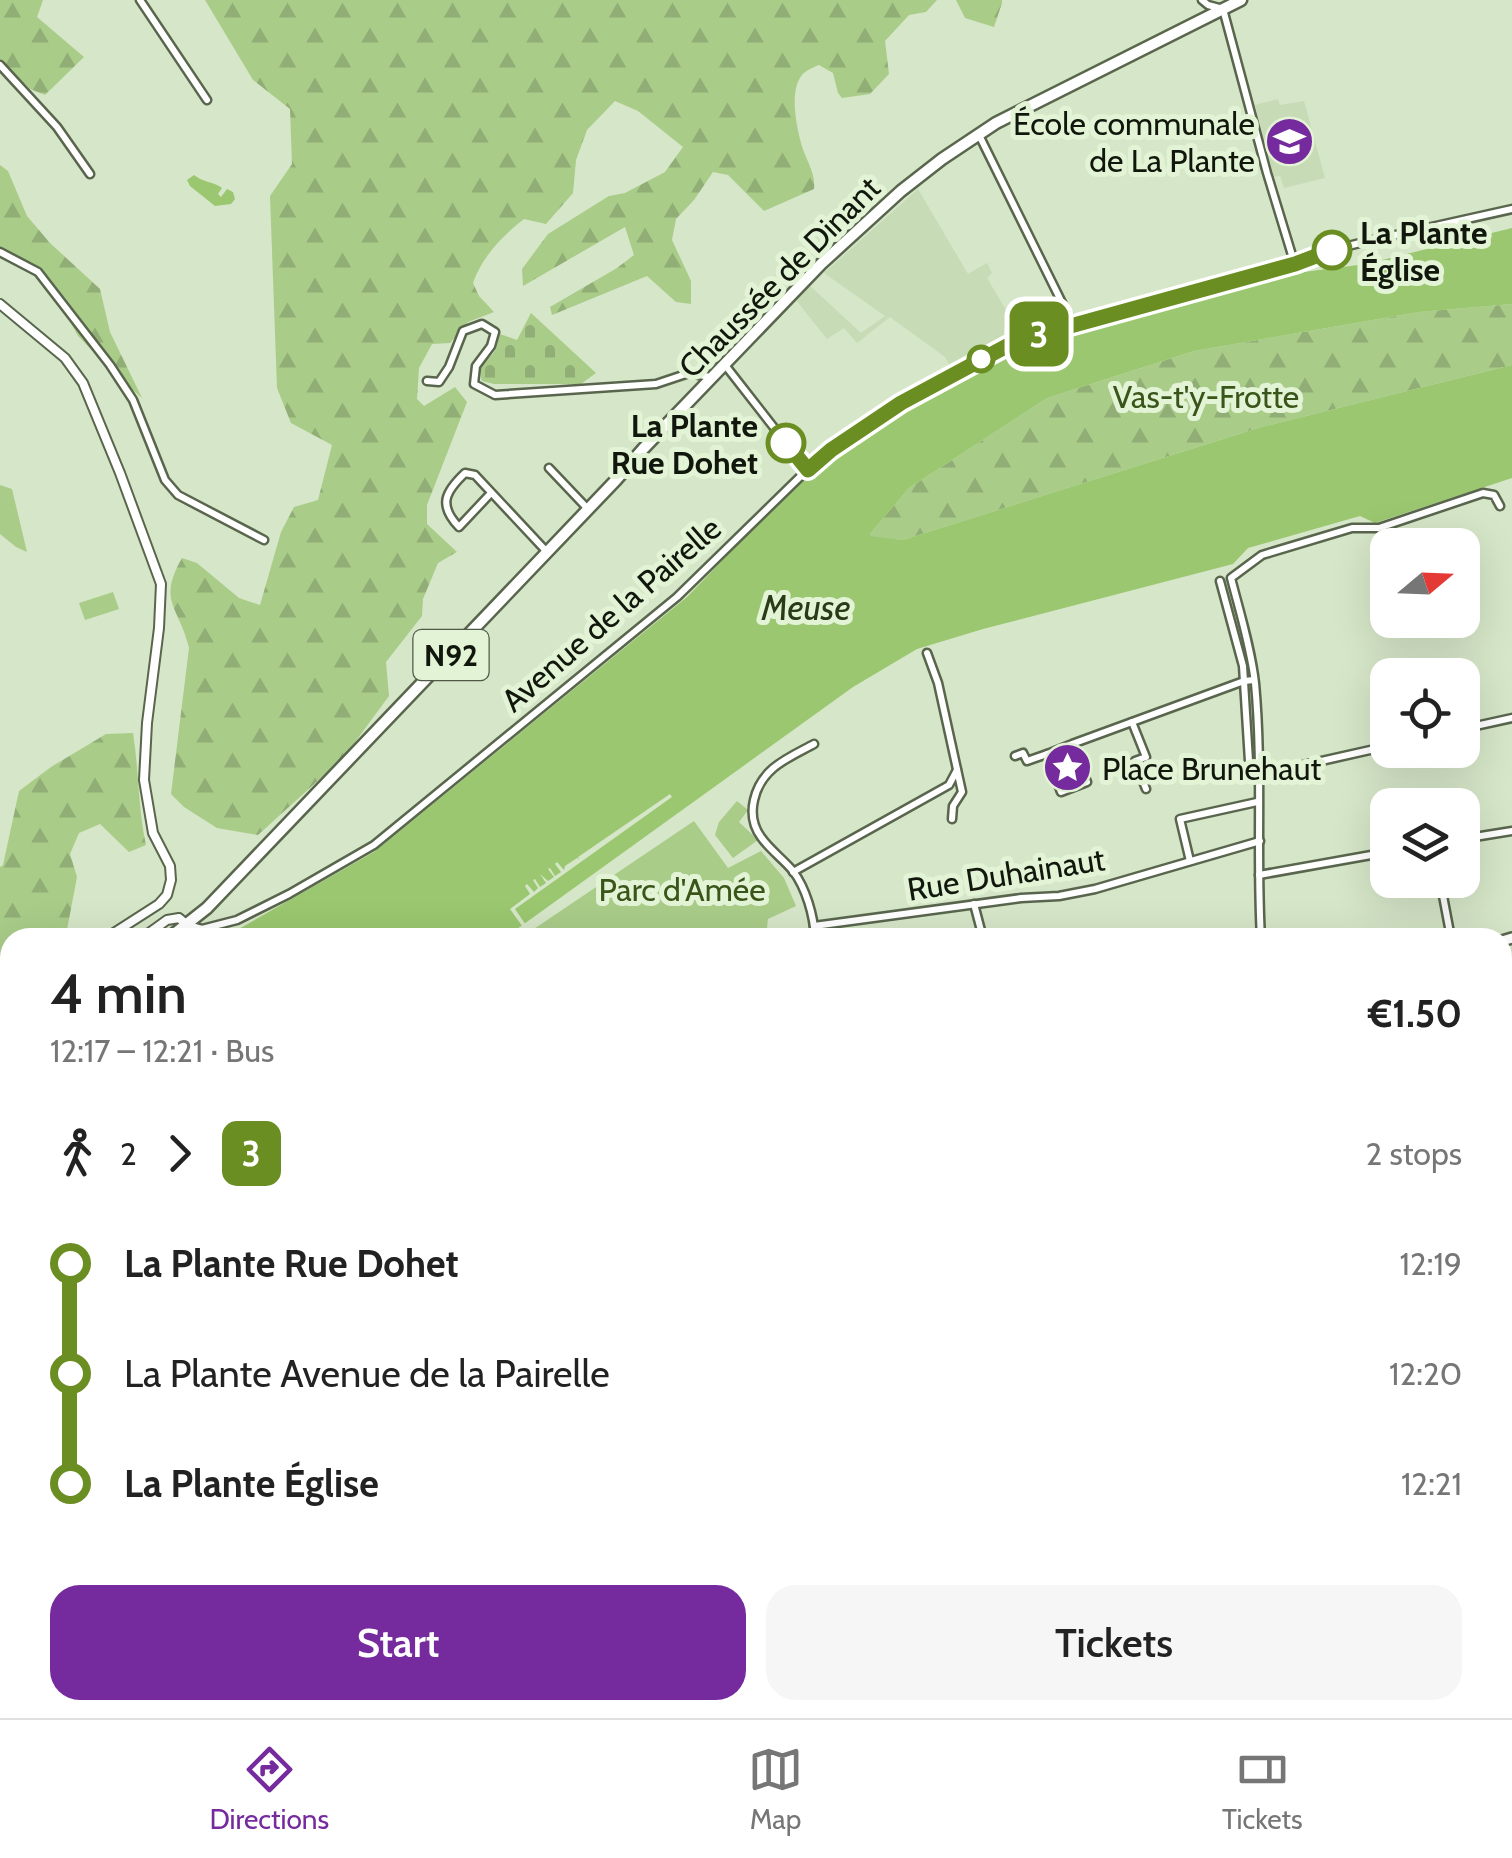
<!DOCTYPE html>
<html lang="en">
<head>
<meta charset="utf-8">
<style>
  body { margin:0; font-family:Cabin,sans-serif; background:#f6f6f6; color:#222; height:100vh; display:flex; flex-direction:column; font-size:38px; white-space:nowrap }
  * { box-sizing:border-box; margin:0 }
  p { font-size:32px; color:#767676 }
  .icon { flex:none; width:55px; height:55px; fill:none; stroke:currentColor; stroke-width:2; stroke-linecap:round; stroke-linejoin:round }
  .map { position:relative; flex:1; overflow:hidden }
  .drawer { position:absolute; left:0px; top:928px; width:1512px; height:792px; display:flex; flex-direction:column; background:#fff; border-radius:30px 30px 0 0; box-shadow:0 10px 40px #0002 }
  .drawer>* { flex:none }
  .badge { padding:0 20px; border-radius:15px; font-size:35px; line-height:65px }
  .needle { width:65px; rotate:71deg }
  .tools { position:absolute; left:1370px; top:528px; display:grid; gap:20px }
  .tools a { display:grid; place-items:center; width:110px; height:110px; border-radius:20px; background:#fff; box-shadow:0 10px 40px #0002; font-size:50px }
  .map>.badge { position:absolute; translate:-50% -50%; box-shadow:0 0 0 5px #fff }
  .legs { display:flex; align-items:center; gap:15px; height:110px; padding:0 50px; font-size:32px }
  .legs p { margin-inline-start:auto }
  .head { display:flex; align-items:center; justify-content:space-between; height:170px; padding:0 50px }
  h1 { font-size:55px; font-weight:600; line-height:75px }
  .button { display:flex; gap:20px; margin-top:auto; padding:20px 50px }
  .button a { flex:1; height:115px; border-radius:30px; background:#752a9d; color:#fff; font-size:40px; font-weight:600; line-height:115px; text-align:center }
  .button a+a { background:#f6f6f6; color:#222 }
  ul { padding:0 50px; list-style:none }
  li { display:flex; align-items:center; gap:35px; height:110px; font-size:38px }
  li i { display:grid; place-items:center; width:15px; height:100%; margin:0 12px; background:currentColor }
  li i::after { content:''; width:25px; height:25px; margin:-12px; border:8px solid; border-radius:50%; background:#fff }
  li p { margin-inline-start:auto }
  li:first-child i { background:linear-gradient(#0000 50%,currentColor 0) }
  li:last-child i { background:linear-gradient(currentColor 50%,#0000 0) }
  .tab-bar { display:flex; justify-content:space-around; align-items:center; height:140px; border-top:2px solid #e0e0e0; background:#fff; font-size:28px; color:#767676 }
  .tab-bar a { display:grid; justify-items:center; gap:5px }
  .tab-bar .current { color:#752a9d }
  .map>svg:first-child { display:block }
  .built { fill:#c7dbb7 }
  .green { fill:#a9cc89 }
  .forest { fill:url(#forest-firs) }
  .cemetery { fill:url(#cemetery-stones) }
  .water { fill:#9ac76f }
  .pier { fill:#d6e6c8 }
  .lines { fill:none; stroke-linecap:round; stroke-linejoin:round }
  .stream { stroke:#9ac76f; stroke-width:2.5 }
  .minor-casing { stroke:#59664d; stroke-width:11 }
  .tertiary-casing { stroke:#59664d; stroke-width:12 }
  .secondary-casing { stroke:#59664d; stroke-width:14 }
  .primary-casing { stroke:#59664d; stroke-width:15 }
  .minor { stroke:#fff; stroke-width:6 }
  .tertiary { stroke:#fff; stroke-width:8 }
  .secondary { stroke:#fff; stroke-width:9 }
  .primary { stroke:#fff; stroke-width:10 }
  .rail-casing { stroke:#78836e; stroke-width:6 }
  .rail { stroke:#e3f3d5; stroke-width:2.5; stroke-dasharray:8; stroke-linecap:butt }
  .line-1-casing { stroke:#fff; stroke-width:22 }
  .line-1 { stroke:#6b8e23; stroke-width:15 }
  .stop-1-dot { fill:#fff; stroke:#6b8e23; stroke-width:5 }
  .labels { text-anchor:middle; dominant-baseline:central; stroke-width:10; stroke-linejoin:round; paint-order:stroke }
  .shield { fill:#e3f3d5; stroke:#505948; stroke-width:2.5 }
  .shield-label { font-size:30px; font-weight:bold; fill:#11170c }
  .poi-label { font-size:32px; fill:#11170c; stroke:#e3f3d5; text-anchor:end }
  .stop-label { font-size:32px; font-weight:bold; fill:#11170c; stroke:#e3f3d5; text-anchor:start }
  .street-label { font-size:32px; fill:#11170c; stroke:#e3f3d5 }
  .park-label { font-size:32px; fill:#395519; stroke:#e3f3d5 }
  .water-label { font-size:35px; font-style:italic; fill:#283a16; stroke:#e3f3d5 }
</style>
</head>
<body>
<div class="map">
<svg width="1512" height="1718" viewBox="0 0 1512 1718">
  <defs>
    <pattern id="forest-firs" width="22" height="20" patternUnits="userSpaceOnUse" patternTransform="scale(2.5)"><rect width="22" height="20" fill="#a9cc89"/><path d="M5 1l3.5 6h-7zM16 11l3.5 6h-7z" fill="#90ae75"/></pattern>
    <pattern id="cemetery-stones" width="16" height="16" patternUnits="userSpaceOnUse" patternTransform="scale(2.5)"><rect width="16" height="16" fill="#a9cc89"/><path d="M2 7V4a2 2 0 0 1 4 0v3zM10 15v-3a2 2 0 0 1 4 0v3z" fill="#90ae75"/></pattern>
  </defs>
  <rect width="100%" height="100%" fill="#d6e6c8"/>
  <g class="built">
    <polygon points="1278,99 1280,105 1304,101 1325,178 1284,188 1280,176 1274,177 1255,105"/>
    <polygon points="918,189 968,274 987,263 992,273 987,278 1006,310 1003,343 952,370 945,357 890,317 857,343 844,328 827,339 796,300 810,286 861,333 885,316 824,273"/>
  </g>
  <g class="green">
    <polygon points="0,485 12,489 27,552 16,547 0,534"/>
    <polygon points="113,592 119,609 85,620 79,603"/>
    <polygon points="737,801 748,810 739,822 758,840 733,858 715,835 719,822"/>
    <polygon points="694,821 728,868 761,851 784,878 796,906 768,919 766,937 522,937"/>
    <polygon points="1502,1129 1512,1129 1512,1243 1503,1243"/>
    <polygon points="10,1184 10,1222 0,1230 0,1189"/>
    <polygon points="1503,1650 1512,1650 1512,1718 1468,1718 1468,1710 1502,1710"/>
    <polygon points="957,1710 1040,1710 1040,1713 1032,1718 966,1718"/>
    <polygon points="1237,1710 1378,1710 1377,1718 1235,1718"/>
  </g>
  <g class="forest">
    <polygon points="0,0 43,0 37,17 84,57 45,95 30,89 0,60"/>
    <path d="M205 0H937L926 12 909 15 885 41 889 74 870 94 842 98 838 93 833 73 819 65C814 67 809 69 805 72 788 86 796 124 801 143 805 159 816 172 814 189L764 211 728 175 713 172 694 200 676 219 672 240 691 281V304L676 302 647 276 552 315 550 307 617 268 634 255 625 227 523 286 522 269 548 234 609 196 625 193 665 172 683 147 638 111 615 101 587 130 576 160 573 193 546 224 524 219C502 236 482 257 473 283L479 296 494 312 468 322 450 343 432 344 419 368 417 399 424 406 455 387 467 402 427 505V524L457 552 438 563 423 599 422 616 386 662 389 696 344 757 258 835 217 828 184 807 171 794 189 648C179 606 157 602 182 558L197 563 239 598 260 605 281 532 294 507 318 500 332 445 291 423 277 388 270 196 292 164 290 109 253 80Z"/>
    <polygon points="956,0 1002,0 1002,3 994,27 965,18"/>
    <polygon points="0,165 8,171 27,216 50,243 100,289 110,332 142,398 120,379 78,336 64,311 39,278 0,257"/>
    <polygon points="1512,304 1512,365 1258,428 903,540 867,537 909,488 1047,398 1194,351 1419,312"/>
    <path d="M133 733C139 771 138 808 146 845L129 852 100 824 79 833 70 854 77 877 66 935 101 929 91 937 10 938V1016L0 1023V867L3 865 19 791 51 767 106 734Z"/>
    <polygon points="1512,1562 1512,1650 1503,1650 1503,1563"/>
    <polygon points="0,1634 10,1648 11,1710 0,1717"/>
    <polygon points="342,1710 391,1710 379,1718 333,1718"/>
    <polygon points="494,1710 537,1710 547,1718 496,1718 490,1713"/>
    <polygon points="742,1710 957,1710 966,1718 743,1718"/>
    <polygon points="1040,1710 1096,1710 1092,1718 1049,1718"/>
    <polygon points="1378,1710 1468,1710 1468,1718 1377,1718"/>
  </g>
  <path class="cemetery" d="M531 313 596 373 581 384H494L482 381C476 360 489 363 496 349 498 344 498 339 500 334L517 340Z"/>
  <g class="water">
    <path d="M194 175C204 183 213 181 222 188L218 194 221 197 227 189 233 192 235 199 231 204 215 206 190 186 187 180Z"/>
    <polygon points="1512,228 1512,304 1419,312 1194,351 1047,398 909,488 868,536 903,540 1258,428 1512,365 1512,478 1375,523 1360,516 1248,548 1233,564 983,629 917,649 853,687 506,937 223,938 374,852 687,597 792,488 834,454 912,404 1017,346 1288,274 1366,264"/>
    <polygon points="10,1045 10,1173 0,1178 0,1051"/>
  </g>
  <polygon class="pier" points="670,794 672,797 515,909 528,928 525,930 510,909 530,894 525,886 527,884 534,892 538,888 533,880 535,879 540,887 546,883 540,874 548,881 554,877 548,869 550,868 555,876 561,872 555,864 557,862 564,870 565,866 577,858 579,859 578,857"/>
  <g class="lines">
    <polyline class="stream" points="1389,1710 1391,1718"/>
    <defs>
      <g id="minor">
        <polyline points="140,0 207,100"/>
        <polyline points="1202,0 1208,5 1223,9 1267,173 1295,265"/>
        <polyline points="0,65 57,127 90,174"/>
        <polyline points="979,135 1073,325"/>
        <polyline points="0,252 38,272 110,365 133,400 165,480 178,495 264,540"/>
        <polyline points="725,365 807,470"/>
        <polyline points="427,381 439,382 449,367 463,331 482,324 495,332 491,346 476,366 474,384 495,395 656,384 689,373 710,377"/>
        <polyline points="549,468 587,508"/>
        <path d="M491 493 459 527C438 505 445 492 465 473L475 475 547 552"/>
        <polyline points="1220,581 1243,666 1250,777 1388,746"/>
        <polyline points="927,653 938,683 962,792 953,806 952,819"/>
        <polyline points="1132,722 1146,757 1135,761 1146,789"/>
        <polyline points="1462,729 1512,718"/>
        <path d="M814 744C788 758 761 768 754 800 751 813 753 826 761 837 770 850 783 859 793 871 806 888 814 916 815 938"/>
        <polyline points="1072,744 1087,782 1061,792 1047,754 1072,744 1244,681 1254,680"/>
        <polyline points="1015,756 1023,753 1027,761 1047,754"/>
        <polyline points="1462,839 1512,831"/>
        <polyline points="1190,861 1180,819 1257,802"/>
        <polyline points="793,872 949,785 957,770"/>
        <polyline points="1259,875 1388,852"/>
        <polyline points="1440,880 1451,938"/>
        <polyline points="974,904 983,938"/>
        <polyline points="188,925 202,929 237,920 289,894 374,845 677,597 807,470 831,451 901,403 1016,341 1295,265 1332,250 1364,242 1512,209"/>
        <polyline points="814,926 1021,898 1059,896 1095,889 1260,841"/>
        <path d="M1261 938C1256 853 1263 768 1255 683 1251 648 1240 613 1231 578L1262 555 1352 528H1379L1483 493 1494 495 1500 506"/>
        <polyline points="1502,1035 1512,1036"/>
        <polyline points="0,1234 10,1225"/>
        <polyline points="1502,1252 1509,1252 1512,1272"/>
        <polyline points="0,1291 10,1285"/>
        <polyline points="1502,1322 1512,1319"/>
        <polyline points="1502,1410 1512,1402"/>
        <polyline points="1502,1550 1512,1549"/>
        <polyline points="97,1710 98,1718"/>
        <polyline points="1171,1718 1173,1710"/>
      </g>
      <g id="tertiary">
        <polyline points="0,304 65,358 83,383 120,473 161,584 159,628 147,723 144,780 153,833 170,866 171,880 167,895 159,904 106,938"/>
        <polyline points="142,938 167,920 179,918 187,925"/>
      </g>
      <g id="secondary">
        <polyline points="1502,941 1512,938"/>
        <polyline points="0,1495 10,1491"/>
      </g>
      <g id="primary">
        <polyline points="169,938 207,908 616,480 643,449 821,264 901,191 942,159 996,123 1241,0"/>
        <polyline points="0,1032 10,1027"/>
      </g>
    </defs>
    <use href="#minor" class="minor-casing"/>
    <use href="#tertiary" class="tertiary-casing"/>
    <use href="#secondary" class="secondary-casing"/>
    <use href="#primary" class="primary-casing"/>
    <use href="#minor" class="minor"/>
    <use href="#tertiary" class="tertiary"/>
    <use href="#secondary" class="secondary"/>
    <use href="#primary" class="primary"/>
    <defs>
      <g id="rail">
        <polyline points="1502,1022 1512,1023"/>
        <polyline points="0,1350 10,1343"/>
      </g>
    </defs>
    <use href="#rail" class="rail-casing"/>
    <use href="#rail" class="rail"/>
  </g>
  <g class="lines">
    <defs>
      <polyline id="line-1" points="786,443 808,470 831,450 901,403 1016,341 1295,264 1332,250"/>
    </defs>
    <use href="#line-1" class="line-1-casing"/>
    <use href="#line-1" class="line-1"/>
  </g>
  <defs>
    <symbol id="school-disc" viewBox="-11 -11 22 22"><circle r="9.5" fill="#752a9d" stroke="#e3f3d5"/><path d="M0-5L7-2L0 1L-7-2ZM-4 1L0 2.5L4 1V4Q0 6-4 4Z" fill="#fff"/></symbol>
    <symbol id="sight-disc" viewBox="-11 -11 22 22"><circle r="9.5" fill="#752a9d" stroke="#e3f3d5"/><path d="M0-6L1.8-2.2L6-1.7L2.9 1.2L3.7 5.4L0 3.3L-3.7 5.4L-2.9 1.2L-6-1.7L-1.8-2.2Z" fill="#fff"/></symbol>
  </defs>
  <g fill-rule="evenodd">
    <use href="#school-disc" x="1262" y="114" width="55" height="55"/>
    <use href="#sight-disc" x="1040" y="740" width="55" height="55"/>
  </g>
  <g class="stop-1-dot">
    <circle cx="1332" cy="250" r="18"/>
    <circle cx="981" cy="359" r="12"/>
    <circle cx="786" cy="443" r="18"/>
  </g>
  <g class="labels">
    <rect class="shield" x="413.5" y="630" width="75" height="50" rx="8"/>
    <g class="shield-label">
      <text x="451" y="655">N92</text>
    </g>
    <g class="poi-label">
      <text x="1255" y="123">École communale<tspan x="1255" dy="37">de La Plante</tspan></text>
      <text x="1102" y="768" text-anchor="start">Place Brunehaut</text>
    </g>
    <g class="stop-label">
      <text x="1360" y="232">La Plante<tspan x="1360" dy="37">Église</tspan></text>
      <text x="758" y="425" text-anchor="end">La Plante<tspan x="758" dy="37">Rue Dohet</tspan></text>
    </g>
    <g class="street-label">
      <text transform="translate(779 277) rotate(-45)">Chaussée de Dinant</text>
      <text transform="translate(611 614) rotate(-41)">Avenue de la Pairelle</text>
      <text transform="translate(1006 874) rotate(-9)">Rue Duhainaut</text>
    </g>
    <g class="park-label">
      <text x="1206" y="396">Vas-t'y-Frotte</text>
      <text x="682" y="889">Parc d'Amée</text>
    </g>
    <g class="water-label">
      <text x="806" y="607">Meuse</text>
    </g>
  </g>
</svg>
<div class="tools">
<a><svg class="needle" viewBox="-14 -14 28 28"><path d="M0-13l5 13h-10z" fill="#e53935"/><path d="M0 13l5-13h-10z" fill="#767676"/></svg></a>
<a><svg class="icon" aria-label="locate" viewBox="0 0 24 24"><circle cx="12" cy="12" r="6"/><path d="M12 2v4M12 18v4M2 12h4M18 12h4"/></svg></a>
<a><svg class="icon" aria-label="layers" viewBox="0 0 24 24"><path d="M12 4l9 5-9 5-9-5zM3 14l9 5 9-5"/></svg></a>
</div>
<b class="badge" style="left:1039px;top:334px;background:#6b8e23;color:#fff">3</b>
<section class="drawer">
<div class="head"><div><h1>4 min</h1><p>12:17 – 12:21 · Bus</p></div><b>€1.50</b></div>
<div class="legs"><svg class="icon" aria-label="walk" viewBox="0 0 24 24"><circle cx="13" cy="4" r="2"/><path d="M13 8l-2 6 4 7M11 14l-3 7M7 12l3-4h3l4 4"/></svg>2<svg class="icon" aria-label="forward" viewBox="0 0 24 24"><path d="M9 5l7 7-7 7"/></svg><b class="badge" style="background:#6b8e23;color:#fff">3</b><p>2 stops</p></div>
<ul>
<li><i style="color:#6b8e23"></i><b>La Plante Rue Dohet</b><p>12:19</p></li>
<li><i style="color:#6b8e23"></i><span>La Plante Avenue de la Pairelle</span><p>12:20</p></li>
<li><i style="color:#6b8e23"></i><b>La Plante Église</b><p>12:21</p></li>
</ul>
<div class="button"><a>Start</a><a>Tickets</a></div>
</section>
</div>
<nav class="tab-bar">
<a class="current"><svg class="icon" aria-label="directions" viewBox="0 0 24 24"><path d="M12 3l9 9-9 9-9-9zM9 14v-3h6M13 9l2 2-2 2"/></svg>Directions</a>
<a><svg class="icon" aria-label="map" viewBox="0 0 24 24"><path d="M3 6l6-2 6 2 6-2v14l-6 2-6-2-6 2zM9 4v14M15 6v14"/></svg>Map</a>
<a><svg class="icon" aria-label="tickets" viewBox="0 0 24 24"><path d="M3 7h18v10H3zM15 7v10"/></svg>Tickets</a>
</nav>
</body>
</html>
